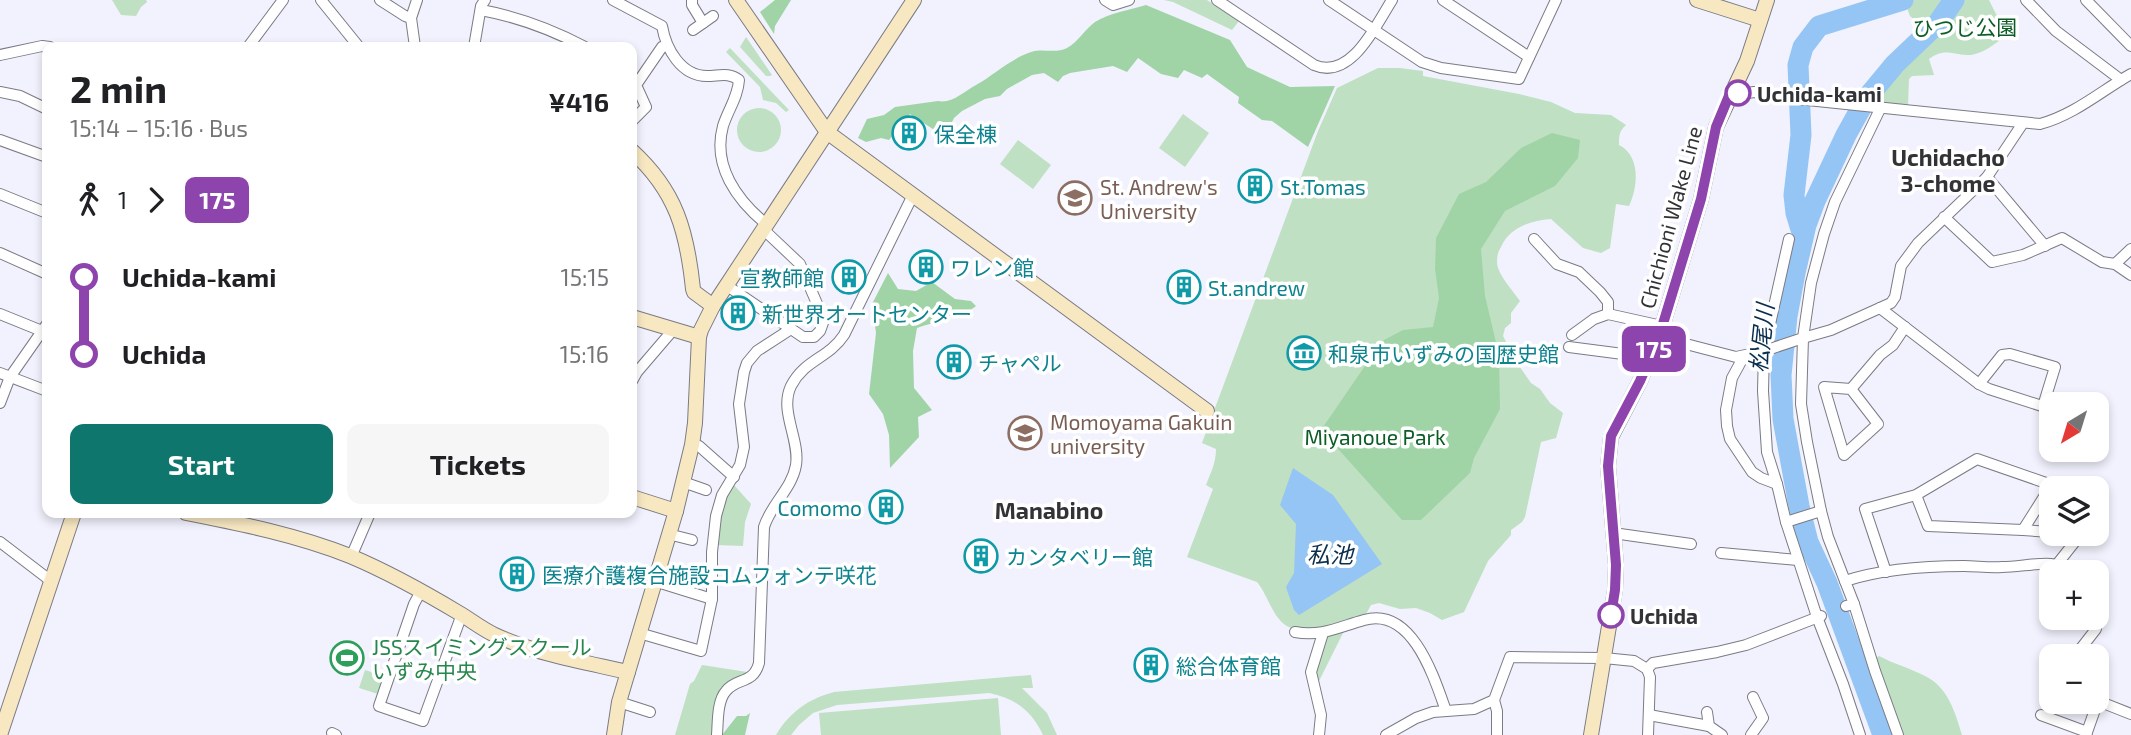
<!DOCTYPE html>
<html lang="en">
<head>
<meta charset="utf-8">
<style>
  body { margin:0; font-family:"Exo 2","Noto Sans JP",sans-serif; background:#f6f6f6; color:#202124; height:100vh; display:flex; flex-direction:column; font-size:26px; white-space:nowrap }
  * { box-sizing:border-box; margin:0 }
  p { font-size:23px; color:#757577 }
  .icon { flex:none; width:38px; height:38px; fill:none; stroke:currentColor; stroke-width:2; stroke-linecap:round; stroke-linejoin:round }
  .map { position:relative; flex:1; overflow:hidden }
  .details { position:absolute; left:42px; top:42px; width:595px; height:476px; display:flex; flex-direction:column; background:#fff; border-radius:14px; box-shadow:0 4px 10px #0003 }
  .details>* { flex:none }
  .badge { padding:0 14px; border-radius:10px; font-size:24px; line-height:46px }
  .needle { width:46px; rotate:218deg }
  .tools { position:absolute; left:2039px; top:392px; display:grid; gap:14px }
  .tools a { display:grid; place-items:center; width:70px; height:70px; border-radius:14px; background:#fff; box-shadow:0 4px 10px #0003; font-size:35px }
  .map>.badge { position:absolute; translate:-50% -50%; box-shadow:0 0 0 4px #fff }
  .legs { display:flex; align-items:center; gap:10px; height:77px; padding:0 28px; font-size:23px }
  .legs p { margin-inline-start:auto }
  .head { display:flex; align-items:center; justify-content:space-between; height:119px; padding:0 28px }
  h1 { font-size:38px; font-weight:700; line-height:52px }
  .button { display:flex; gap:14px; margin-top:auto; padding:14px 28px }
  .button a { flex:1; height:80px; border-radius:14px; background:#0f766e; color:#fff; font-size:28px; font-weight:700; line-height:80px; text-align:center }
  .button a+a { background:#f6f6f6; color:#202124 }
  ul { padding:0 28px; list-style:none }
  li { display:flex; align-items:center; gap:24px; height:77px; font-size:26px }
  li i { display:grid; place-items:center; width:10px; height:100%; margin:0 9px; background:currentColor }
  li i::after { content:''; width:18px; height:18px; margin:-9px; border:5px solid; border-radius:50%; background:#fff }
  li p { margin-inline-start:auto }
  li:first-child i { background:linear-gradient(#0000 50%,currentColor 0) }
  li:last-child i { background:linear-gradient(currentColor 50%,#0000 0) }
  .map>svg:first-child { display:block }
  .green { fill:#bfe0c3 }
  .forest { fill:#a0d4a6 }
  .water { fill:#95c5f4 }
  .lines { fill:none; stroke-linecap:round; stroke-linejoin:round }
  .river { stroke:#95c5f4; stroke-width:21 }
  .street-casing { stroke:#7a7b84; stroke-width:12 }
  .secondary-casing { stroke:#7a7b84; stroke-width:16 }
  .street { stroke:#fff; stroke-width:10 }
  .secondary { stroke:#f8e8c2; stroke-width:14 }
  .line-1-casing { stroke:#fff; stroke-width:16 }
  .line-1 { stroke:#8e44ad; stroke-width:10 }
  .stop-1-dot { fill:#fff; stroke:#8e44ad; stroke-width:3.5 }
  .labels { text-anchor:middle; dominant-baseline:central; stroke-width:7; stroke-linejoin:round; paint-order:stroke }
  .park-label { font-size:21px; fill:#0b5c25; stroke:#fff }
  .stop-label { font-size:21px; font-weight:bold; fill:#323336; stroke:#fff; text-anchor:start }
  .culture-label { font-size:21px; fill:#0d838f; stroke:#fff; text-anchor:start }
  .education-label { font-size:21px; fill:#785e54; stroke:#fff; text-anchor:start }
  .street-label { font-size:21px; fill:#323336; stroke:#fff }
  .leisure-label { font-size:21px; fill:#27864d; stroke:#fff; text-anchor:start }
  .neighbourhood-label { font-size:23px; font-weight:bold; fill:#323336; stroke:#fff }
  .water-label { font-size:23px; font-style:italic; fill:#0b2e4d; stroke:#fff }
</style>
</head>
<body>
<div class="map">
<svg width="2131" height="735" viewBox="0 0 2131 735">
  <rect width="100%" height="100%" fill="#f1f2fd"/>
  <g class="green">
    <polygon points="112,0 146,0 147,2 141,7 136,16 121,15"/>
    <polygon points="1164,0 1207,0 1239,21 1232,30 1173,2"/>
    <path d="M1904 0H1989L1996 14 2007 25 2006 35C1997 43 1980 56 1967 55 1951 54 1944 48 1929 59L1934 75 1912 76 1909 79 1908 106 1851 103 1919 26 1918 23 1910 16Z"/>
    <polygon points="746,37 772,75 770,76 766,76 740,47"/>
    <polygon points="730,48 789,110 786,112 776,103 763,100 760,87 726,52"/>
    <path d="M1378 68H1400L1423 71V76L1519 94 1551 102 1575 113 1611 115 1626 125C1619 131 1619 136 1619 145 1641 156 1638 187 1629 206L1616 204 1610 248 1601 253 1583 248 1551 219C1530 221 1510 227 1501 247 1497 253 1496 261 1498 268 1502 279 1513 291 1520 301L1511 313V323L1505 328 1503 336 1517 363 1531 383 1540 389 1550 403 1563 413 1556 438 1541 442 1525 517 1522 522 1511 530V535L1488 561 1464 612 1442 620 1430 613 1416 608 1400 609 1379 603 1371 605 1366 614C1343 621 1298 644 1279 619 1270 608 1266 593 1257 582L1187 557 1213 489 1206 485C1211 472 1216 463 1216 449L1202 443 1318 131 1337 88Z"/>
    <circle cx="759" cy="130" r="22"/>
    <polygon points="1183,114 1209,133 1185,167 1159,148"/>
    <polygon points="1018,140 1051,165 1033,189 1000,164"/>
    <polygon points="734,485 751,504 745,522 743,546 716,545 722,505"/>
    <polygon points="1345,629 1317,685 1316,671 1326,636"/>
    <path d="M1879 656C1894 664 1910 668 1925 676 1948 687 1955 712 1962 735H1902L1875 659Z"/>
    <polygon points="702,665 747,672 726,685 719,692 712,735 675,735 690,684 694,681"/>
    <polygon points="365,670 384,676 378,694 359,688"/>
    <path d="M1031 675 1033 688H1022L1047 713 1057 735H1043C1032 711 1015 698 989 693L837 705 813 713 799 725 791 735H776C790 712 808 699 834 692Z"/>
    <polygon points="998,698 1001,735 821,735 819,713"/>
  </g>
  <g class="forest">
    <polygon points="775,0 791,0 775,26 774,34 760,12"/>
    <path d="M1146 5 1230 40 1247 67 1290 87 1335 86 1308 147 1272 121 1262 120 1238 103 1239 97 1207 74 1202 78 1184 70 1178 78 1161 74 1138 58 1127 72 1113 66 1070 73 1063 76 1058 82 1044 73 1032 75 1007 89 1000 96 985 99 962 111 954 118 945 137 910 114 889 140 881 138 866 142 858 138 867 119 884 115 895 107 938 101C952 104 963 92 976 85 994 75 1010 59 1031 52 1043 48 1055 54 1067 48 1078 42 1085 29 1095 22 1109 13 1130 10 1146 5Z"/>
    <polygon points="1552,133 1580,140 1578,158 1555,186 1505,211 1481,249 1485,296 1499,355 1500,409 1474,458 1470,473 1421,520 1402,520 1321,430 1382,341 1403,330 1433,327 1439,298 1435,269 1436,238 1459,194 1486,182 1521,148"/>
    <path d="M888 273 898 289 916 291 932 282 955 299 971 301 976 306C961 318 936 321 917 328L913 351 914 388 932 410 918 417 919 437 890 468 889 435 883 414 869 394 876 333 872 304Z"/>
    <polygon points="750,713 745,735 722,735 737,716 746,716"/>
  </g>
  <polygon class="water" points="1293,468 1333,495 1382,564 1299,615 1294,610 1286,587 1294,573 1296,524 1280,505"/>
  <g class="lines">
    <g class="river">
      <polyline points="1803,236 1796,213 1794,195 1801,135 1798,65 1803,47 1819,26 1903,0"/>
      <polyline points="1883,735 1827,583 1808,542 1799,506 1783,419 1781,375 1787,316 1795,273 1806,225 1815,201 1846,135 1866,99 1895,64 1938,23 1954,0"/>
    </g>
    <defs>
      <g id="street">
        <polyline points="321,0 359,47"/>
        <polyline points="380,0 405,16 411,18"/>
        <path d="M613 0 662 26C666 49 681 76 707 76 719 76 729 72 739 80 738 97 728 110 723 126 712 166 737 200 766 224"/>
        <polyline points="692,0 692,5 703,23"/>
        <polyline points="1105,0 1113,5 1129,0"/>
        <path d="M1217 0 1314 65C1351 81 1376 25 1392 0"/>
        <polyline points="1329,0 1422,62 1441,68 1519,79 1556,0"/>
        <polyline points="1443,0 1529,57"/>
        <polyline points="2026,0 2056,31 2121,80"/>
        <polyline points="2086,0 2131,46"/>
        <path d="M481 10C519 17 551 29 585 47"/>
        <polyline points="693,30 713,16"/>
        <polyline points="248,47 283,0"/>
        <polyline points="415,47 411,18 417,0"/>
        <polyline points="474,47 481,6 485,0"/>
        <polyline points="0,55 42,46 50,47"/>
        <path d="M1731 91 1741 94 1754 92 1788 98 2040 124C2074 115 2101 91 2131 74"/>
        <polyline points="0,92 20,96 47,109"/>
        <polyline points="632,121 646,107 636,85 662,47 667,46"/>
        <polyline points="0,140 47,157"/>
        <polyline points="1987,177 2045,246"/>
        <polyline points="0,194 47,213"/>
        <polyline points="1944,217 1992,262 2023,255 2062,238 2102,262 2115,264 2131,275"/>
        <polyline points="1534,239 1557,264 1579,272 1600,292 1608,302 1608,314"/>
        <polyline points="1789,239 1764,351 1763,391 1767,452 1777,484 1786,522 1817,617 1843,684 1860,735"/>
        <polyline points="0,253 47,274"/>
        <polyline points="2115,264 2131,249"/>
        <polyline points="726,285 803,337 814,337 820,331 824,320 800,264 763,229"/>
        <polyline points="1880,308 1979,384 1989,389 2051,409"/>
        <polyline points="0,314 42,331"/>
        <polyline points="1572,335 1594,319 1608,314 1662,326"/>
        <polyline points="1659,337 1736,357 1764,351 1803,338 1811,283 1824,234 1835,202 1881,107"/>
        <polyline points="1569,347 1623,354 1648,362"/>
        <polyline points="1744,356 1732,378 1726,410 1727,426 1730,439 1752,472 1761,478 1777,484"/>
        <polyline points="0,373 47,391"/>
        <polyline points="632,381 637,372 673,330"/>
        <polyline points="1979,384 2002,355 2010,354 2055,367 2043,406"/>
        <polygon points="1824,387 1851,389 1878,424 1844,455"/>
        <polyline points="1851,389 1880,355 1893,345 1905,327"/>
        <polyline points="0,403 10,377 47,324"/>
        <polyline points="692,445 699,446 734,477"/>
        <polyline points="683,482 706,490"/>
        <polyline points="1786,522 1821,511"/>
        <polyline points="2023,530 2051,532"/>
        <polyline points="1613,533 1691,544"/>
        <polyline points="668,534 692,540"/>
        <polyline points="0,542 51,581"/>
        <polyline points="1721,553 1798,560"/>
        <polyline points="351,557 370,513"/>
        <polyline points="2058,563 2081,534 2074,534"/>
        <polyline points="1886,572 1865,509 1916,495 1977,459 2046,483 2047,492 2023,530 1928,526 1916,495"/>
        <polyline points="654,581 712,599"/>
        <polyline points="1845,581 1828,537 1821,511 1807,442 1801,404 1803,338 1831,330 1891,303 1895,297 1901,266 1918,243 1987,177 2023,123"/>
        <polyline points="421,591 414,604 379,706 423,721 462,614"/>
        <polyline points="1854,604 1875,671 1898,735"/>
        <path d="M1846 606 1854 604 1845 581C1882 569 1925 566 1964 566 1976 566 1989 568 2002 567 2027 567 2054 557 2076 572"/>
        <path d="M1295 632C1321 637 1339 627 1364 620 1412 606 1434 677 1446 711"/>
        <polyline points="639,633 701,651 712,599 712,552 716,516 722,495 740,465 744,447 739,404 744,372 747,363 757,351 791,329"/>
        <polyline points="2075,656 2096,629 2093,618"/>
        <polyline points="1647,669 1650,677 1648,735"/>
        <polyline points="1494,700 1497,711 1497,735"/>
        <polyline points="2098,701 2131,714"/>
        <polyline points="619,702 650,712"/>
        <polyline points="1707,712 1709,726 1722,735"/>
        <polyline points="1649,715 1709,726"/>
        <polyline points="2041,715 2087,732"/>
        <polyline points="332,733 336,735"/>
        <path d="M717 735C718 722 717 701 726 691 737 677 753 685 759 663L764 527C771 504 792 489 796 465 800 439 779 411 791 386 805 359 828 359 844 335L913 195"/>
        <polyline points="1319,735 1321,715 1311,672 1323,633"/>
        <polyline points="1386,735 1416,718 1433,712 1474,709 1494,700 1510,657 1604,658 1634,661 1647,669 1653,663 1717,652 1746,645 1821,616"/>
        <polyline points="1751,735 1763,718 1753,697"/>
        <polyline points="2086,735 2098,701 2096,700"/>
      </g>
      <g id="secondary">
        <polyline points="736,0 827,132 1207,411"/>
        <polyline points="1697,0 1760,20"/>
        <path d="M632 151C676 191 687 231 693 289L694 292 713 306"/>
        <polyline points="632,317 699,337"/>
        <polyline points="632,497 676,511"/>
        <path d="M186 513C242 524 297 535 350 556 388 572 424 592 459 613 471 620 482 629 495 635 536 654 584 662 628 672"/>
        <polyline points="0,735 74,513"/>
        <polyline points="614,735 619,702 676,511 692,445 695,423 699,337 701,330 713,306 914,0"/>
        <polyline points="1591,735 1615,590 1616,565 1608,466 1611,437 1640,381 1659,337 1701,199 1716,127 1747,61 1767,0"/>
      </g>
    </defs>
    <use href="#street" class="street-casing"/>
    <use href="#secondary" class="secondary-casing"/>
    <use href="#street" class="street"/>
    <use href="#secondary" class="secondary"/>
  </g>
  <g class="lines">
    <defs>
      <polyline id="line-1" points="1611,615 1615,590 1616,565 1608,466 1611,436 1640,381 1659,337 1701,199 1716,127 1731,91 1738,93"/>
    </defs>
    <use href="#line-1" class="line-1-casing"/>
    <use href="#line-1" class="line-1"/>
  </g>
  <defs>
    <symbol id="building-ring" viewBox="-11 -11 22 22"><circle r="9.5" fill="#fff" stroke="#0f9aa8" stroke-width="1.5"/><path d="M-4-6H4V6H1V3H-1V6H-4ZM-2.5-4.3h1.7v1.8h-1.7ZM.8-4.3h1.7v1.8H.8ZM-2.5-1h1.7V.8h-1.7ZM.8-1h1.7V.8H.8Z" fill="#0f9aa8"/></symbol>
    <symbol id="university-ring" viewBox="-11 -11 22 22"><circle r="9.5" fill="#fff" stroke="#8d6e63" stroke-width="1.5"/><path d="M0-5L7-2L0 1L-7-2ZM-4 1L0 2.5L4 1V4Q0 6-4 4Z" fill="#8d6e63"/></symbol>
    <symbol id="museum-ring" viewBox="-11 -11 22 22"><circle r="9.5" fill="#fff" stroke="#0f9aa8" stroke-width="1.5"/><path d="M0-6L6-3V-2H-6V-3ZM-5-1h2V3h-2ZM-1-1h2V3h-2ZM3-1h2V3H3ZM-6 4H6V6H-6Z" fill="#0f9aa8"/></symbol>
    <symbol id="stadium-ring" viewBox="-11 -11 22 22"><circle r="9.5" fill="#fff" stroke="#2e9e5b" stroke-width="1.5"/><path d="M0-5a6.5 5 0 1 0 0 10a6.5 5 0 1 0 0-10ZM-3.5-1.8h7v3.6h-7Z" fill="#2e9e5b"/></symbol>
  </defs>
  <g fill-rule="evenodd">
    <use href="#building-ring" x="890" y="114" width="38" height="38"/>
    <use href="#building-ring" x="1236" y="167" width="38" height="38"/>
    <use href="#university-ring" x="1056" y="179" width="38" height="38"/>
    <use href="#building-ring" x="907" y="248" width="38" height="38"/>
    <use href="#building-ring" x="830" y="258" width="38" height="38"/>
    <use href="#building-ring" x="1165" y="268" width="38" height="38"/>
    <use href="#building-ring" x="719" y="294" width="38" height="38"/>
    <use href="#museum-ring" x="1285" y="334" width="38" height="38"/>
    <use href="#building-ring" x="935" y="343" width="38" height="38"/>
    <use href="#university-ring" x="1006" y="414" width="38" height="38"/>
    <use href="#building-ring" x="867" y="488" width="38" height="38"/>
    <use href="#building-ring" x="962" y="537" width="38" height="38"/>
    <use href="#building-ring" x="498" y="555" width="38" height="38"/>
    <use href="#stadium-ring" x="328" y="639" width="38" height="38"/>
    <use href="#building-ring" x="1132" y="646" width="38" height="38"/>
  </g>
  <g class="stop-1-dot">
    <circle cx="1738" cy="93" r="12"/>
    <circle cx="1611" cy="615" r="12"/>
  </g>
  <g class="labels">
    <g class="park-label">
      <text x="1965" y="26">ひつじ公園</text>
      <text x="1375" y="436">Miyanoue Park</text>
    </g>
    <g class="stop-label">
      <text x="1757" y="93">Uchida-kami</text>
      <text x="1630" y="615">Uchida</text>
    </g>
    <g class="culture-label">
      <text x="934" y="133">保全棟</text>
      <text x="1280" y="186">St.Tomas</text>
      <text x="950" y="267">ワレン館</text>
      <text x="824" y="277" text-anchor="end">宣教師館</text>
      <text x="1208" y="287">St.andrew</text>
      <text x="762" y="313">新世界オートセンター</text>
      <text x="1328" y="353">和泉市いずみの国歴史館</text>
      <text x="978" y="362">チャペル</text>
      <text x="862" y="507" text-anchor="end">Comomo</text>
      <text x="1006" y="556">カンタベリー館</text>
      <text x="542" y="574">医療介護複合施設コムフォンテ咲花</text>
      <text x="1176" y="665">総合体育館</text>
    </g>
    <g class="education-label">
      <text x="1100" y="186">St. Andrew's<tspan x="1100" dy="24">University</tspan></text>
      <text x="1050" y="421">Momoyama Gakuin<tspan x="1050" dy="24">university</tspan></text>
    </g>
    <g class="street-label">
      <text transform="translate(1670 217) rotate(-75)">Chichioni Wake Line</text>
    </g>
    <g class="leisure-label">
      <text x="372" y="646">JSSスイミングスクール<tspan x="372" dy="24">いずみ中央</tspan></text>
    </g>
    <g class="neighbourhood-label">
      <text x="1948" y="157">Uchidacho<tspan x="1948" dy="26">3-chome</tspan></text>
      <text x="1049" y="510">Manabino</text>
    </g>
    <g class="water-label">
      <text transform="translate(1761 338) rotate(-84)">松尾川</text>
      <text x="1330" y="554">私池</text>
    </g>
  </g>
</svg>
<div class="tools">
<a><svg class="needle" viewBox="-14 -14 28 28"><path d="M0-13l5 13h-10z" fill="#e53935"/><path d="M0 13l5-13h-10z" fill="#757577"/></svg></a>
<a><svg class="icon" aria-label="layers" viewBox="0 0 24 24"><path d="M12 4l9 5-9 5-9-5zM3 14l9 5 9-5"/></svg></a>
<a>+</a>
<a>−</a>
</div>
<b class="badge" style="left:1654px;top:349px;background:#8e44ad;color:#fff">175</b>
<section class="details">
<div class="head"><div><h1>2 min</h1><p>15:14 – 15:16 · Bus</p></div><b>¥416</b></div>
<div class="legs"><svg class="icon" aria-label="walk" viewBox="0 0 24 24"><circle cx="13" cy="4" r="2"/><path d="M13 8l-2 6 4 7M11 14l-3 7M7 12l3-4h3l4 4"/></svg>1<svg class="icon" aria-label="forward" viewBox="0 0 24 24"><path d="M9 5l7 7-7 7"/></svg><b class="badge" style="background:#8e44ad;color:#fff">175</b></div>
<ul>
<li><i style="color:#8e44ad"></i><b>Uchida-kami</b><p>15:15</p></li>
<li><i style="color:#8e44ad"></i><b>Uchida</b><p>15:16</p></li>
</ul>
<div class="button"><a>Start</a><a>Tickets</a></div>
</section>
</div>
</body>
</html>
